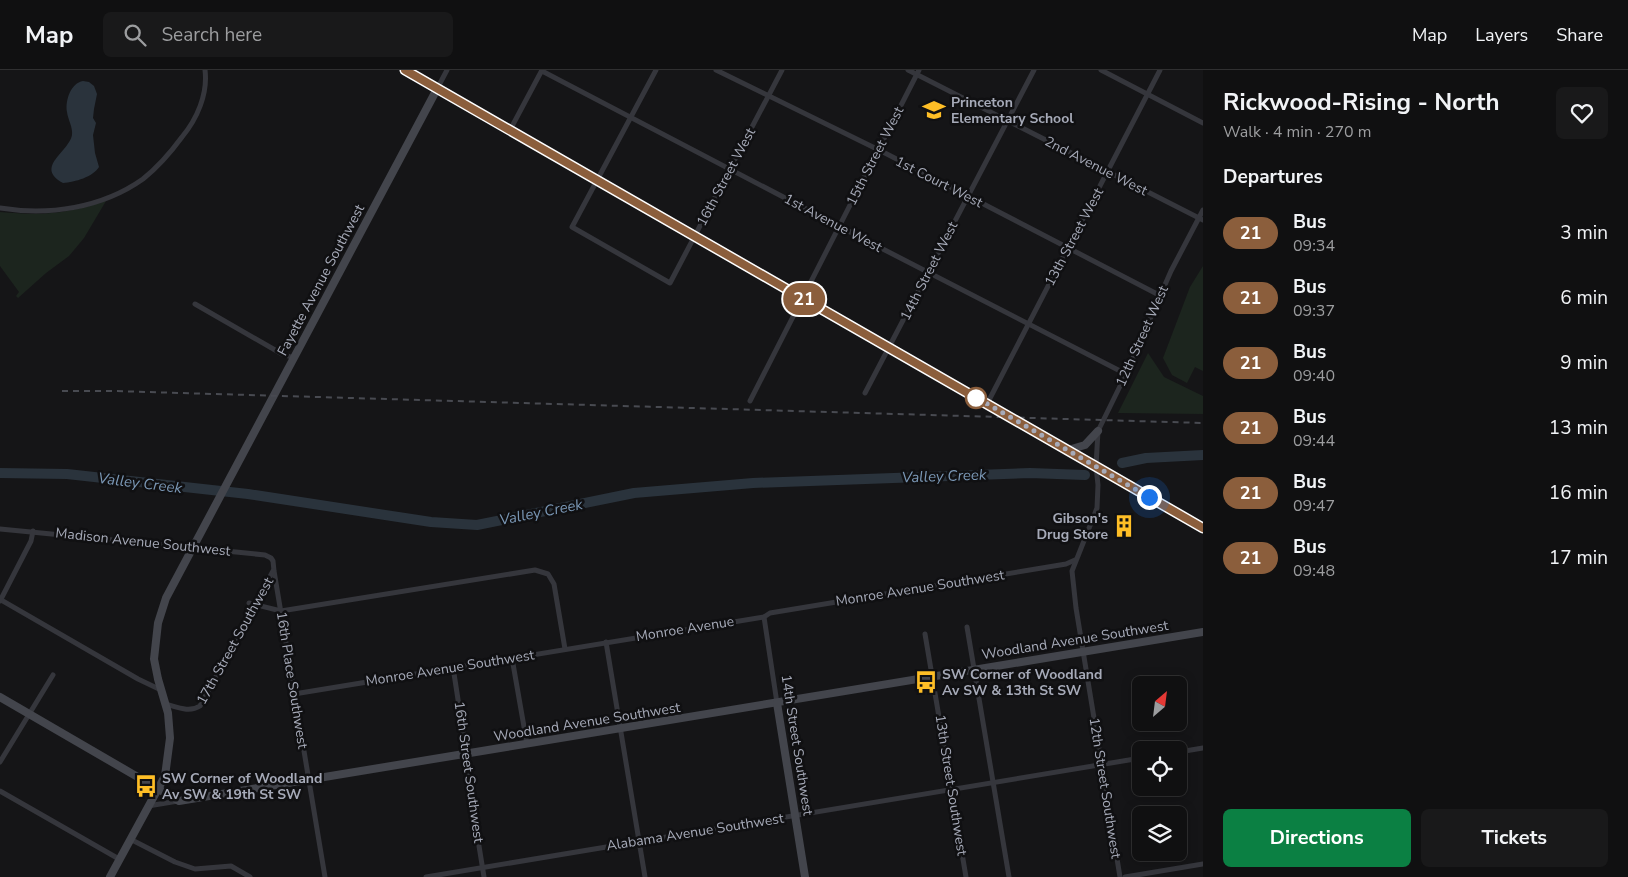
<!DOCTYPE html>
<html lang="en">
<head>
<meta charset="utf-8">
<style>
  body { margin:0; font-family:"Nunito Sans",sans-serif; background:#19191a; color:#f1f3f6; height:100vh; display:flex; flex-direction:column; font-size:19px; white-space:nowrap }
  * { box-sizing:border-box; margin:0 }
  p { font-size:16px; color:#9c9d9f }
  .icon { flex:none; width:28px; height:28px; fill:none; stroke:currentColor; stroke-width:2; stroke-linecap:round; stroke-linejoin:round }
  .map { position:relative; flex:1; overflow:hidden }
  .side { display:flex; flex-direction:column; background:#101011; width:425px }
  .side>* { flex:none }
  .badge { padding:0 10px; border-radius:16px; font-size:18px; line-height:32px }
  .needle { width:32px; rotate:28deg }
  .tools { position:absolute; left:1132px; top:606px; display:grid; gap:10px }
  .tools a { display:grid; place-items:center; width:55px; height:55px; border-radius:8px; background:#101011; box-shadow:0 2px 12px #0003,0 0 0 1px #303031; font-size:25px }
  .you { position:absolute; width:25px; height:25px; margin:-12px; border:4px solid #fff; border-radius:50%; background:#1a73e8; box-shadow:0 0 0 8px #1a73e833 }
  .map>.badge { position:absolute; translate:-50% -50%; box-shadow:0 0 0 2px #fff }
  h2 { padding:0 20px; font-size:19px; line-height:45px }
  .round { display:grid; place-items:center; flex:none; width:52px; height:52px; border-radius:8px; background:#19191a }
  .headline { display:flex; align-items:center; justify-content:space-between; height:85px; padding:0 20px }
  h1 { font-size:24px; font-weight:700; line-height:38px }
  .primary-button { display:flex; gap:10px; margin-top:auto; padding:10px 20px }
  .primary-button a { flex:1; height:58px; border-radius:8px; background:#0b8043; color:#fff; font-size:20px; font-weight:700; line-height:58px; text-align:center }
  .primary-button a+a { background:#19191a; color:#f1f3f6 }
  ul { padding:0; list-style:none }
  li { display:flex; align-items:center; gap:15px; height:65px; padding:0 20px }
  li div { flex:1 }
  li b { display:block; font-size:19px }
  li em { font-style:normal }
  li .badge { min-width:55px; font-weight:700; text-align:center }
  header { display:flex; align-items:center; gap:30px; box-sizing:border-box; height:70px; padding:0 25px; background:#101011; border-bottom:1px solid #303031 }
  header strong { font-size:24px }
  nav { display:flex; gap:28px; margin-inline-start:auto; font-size:18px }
  .search { width:350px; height:45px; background:#19191a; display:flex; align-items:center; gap:12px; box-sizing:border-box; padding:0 18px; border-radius:8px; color:#9c9d9f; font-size:19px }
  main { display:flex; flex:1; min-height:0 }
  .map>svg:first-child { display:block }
  .green { fill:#1c251e }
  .water { fill:#2a333c }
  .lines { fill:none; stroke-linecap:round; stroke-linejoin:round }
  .river { stroke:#2a333c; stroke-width:10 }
  .street { stroke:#35363c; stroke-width:5 }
  .secondary { stroke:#43454c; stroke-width:8 }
  .rail { stroke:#484a51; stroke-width:2; stroke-dasharray:6 5; stroke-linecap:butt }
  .line-casing { stroke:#fff; stroke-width:11 }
  .line { stroke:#8b5e3c; stroke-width:8 }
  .walk { stroke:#a6aab8; stroke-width:5; stroke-dasharray:0 9 }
  .stop-dot { fill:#fff; stroke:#8b5e3c; stroke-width:2.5 }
  .labels { text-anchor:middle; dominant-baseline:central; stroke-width:5; stroke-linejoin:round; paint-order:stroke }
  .poi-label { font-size:14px; font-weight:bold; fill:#a6aab8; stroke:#101012; text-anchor:start }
  .street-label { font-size:14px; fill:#a6aab8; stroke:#101012 }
  .water-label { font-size:15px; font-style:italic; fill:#7a97b5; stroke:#101012 }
</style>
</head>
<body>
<header>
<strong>Map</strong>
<div class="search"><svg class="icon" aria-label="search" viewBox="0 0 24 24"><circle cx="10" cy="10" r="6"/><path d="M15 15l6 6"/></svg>Search here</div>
<nav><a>Map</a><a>Layers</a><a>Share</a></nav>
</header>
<main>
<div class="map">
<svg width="1203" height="807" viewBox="0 0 1203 807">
  <rect width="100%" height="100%" fill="#151517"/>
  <g class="green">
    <path d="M106 131 84 168 69 186 46 203 18 228 16 226 19 222 0 196V142C43 146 65 144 106 131Z"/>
    <polygon points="1203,196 1203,301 1195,297 1187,313 1172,305 1163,288 1190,217"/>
    <polygon points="1148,283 1164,307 1203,326 1203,344 1118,343"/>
  </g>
  <path class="water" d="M83 11 89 12 94 16 97 24 94 39 93 48 96 53 93 65 95 83 99 97C93 107 75 112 63 113 34 97 69 82 72 65 73 57 68 50 67 42 65 30 71 13 83 11Z"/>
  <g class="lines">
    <g class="river">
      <polyline points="1122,393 1146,388 1203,385"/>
      <polyline points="0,403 67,404 248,424 431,452 477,455 634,423 753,413 1030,403 1085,405"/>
    </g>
    <g class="street">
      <polyline points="656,0 572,157 670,213 782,0"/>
      <polyline points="716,0 883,82 1161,226"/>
      <polyline points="908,0 1203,150"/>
      <polyline points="1101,0 1203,53"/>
      <polyline points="542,1 877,176 1126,304"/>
      <polyline points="437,19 447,0"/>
      <polyline points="510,60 542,0"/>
      <path d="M0 138C49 146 102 138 143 109 158 97 171 82 182 67 197 49 208 24 205 0"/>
      <polyline points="195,234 282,284 294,288"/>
      <polyline points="865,323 1034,0"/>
      <polyline points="750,331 919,0"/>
      <polyline points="987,334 1160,0"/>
      <polyline points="0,459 236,482 265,485 271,488 273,491 274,501 325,807"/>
      <polyline points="1,530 138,609 161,620"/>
      <polyline points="0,531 31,471 33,461"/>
      <polyline points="249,533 281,541 535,500 548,504 554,514 565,579"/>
      <polyline points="764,547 777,633"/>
      <polyline points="967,557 1009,807"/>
      <polyline points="925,564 966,807"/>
      <polyline points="606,572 645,807"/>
      <polyline points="512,588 527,674"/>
      <polyline points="453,597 465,675 465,689 484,807"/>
      <polyline points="294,624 764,547 770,543 1066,494 1075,490"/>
      <path d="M165 634C177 637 189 643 200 636L273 501"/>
      <polyline points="1179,682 1203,678"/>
      <polyline points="0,692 53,605"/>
      <polyline points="0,721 119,789"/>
      <polyline points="148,736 178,731"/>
      <polyline points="130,769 175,792 195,799 231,796 250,807"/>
      <polyline points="426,807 1141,688"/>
      <polyline points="1120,807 1076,538 1072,501 1097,438 1098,415 1096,396 1098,361 1126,304 1171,201 1203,140"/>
      <polyline points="1125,807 1203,794"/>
    </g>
    <g class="secondary">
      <polyline points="405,0 1203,458"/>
      <polyline points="1068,380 1085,375 1098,361"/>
      <polyline points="0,627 179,731 1203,562"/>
      <polyline points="777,633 805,807"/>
      <polyline points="110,807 165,706 170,668 168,643 158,609 154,589 158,553 166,528 437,19"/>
    </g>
    <polyline class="rail" points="62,321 113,321 1203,353"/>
  </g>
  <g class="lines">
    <defs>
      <polyline id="line" points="405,0 1203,458"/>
    </defs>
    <use href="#line" class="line-casing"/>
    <use href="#line" class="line"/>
    <polyline class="walk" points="976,328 970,324 1149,427"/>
  </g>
  <defs>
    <symbol id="school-bare" viewBox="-9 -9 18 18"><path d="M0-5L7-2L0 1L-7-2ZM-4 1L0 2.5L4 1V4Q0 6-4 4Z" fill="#febe26" stroke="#101012" stroke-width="2.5" paint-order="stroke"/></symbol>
    <symbol id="building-bare" viewBox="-9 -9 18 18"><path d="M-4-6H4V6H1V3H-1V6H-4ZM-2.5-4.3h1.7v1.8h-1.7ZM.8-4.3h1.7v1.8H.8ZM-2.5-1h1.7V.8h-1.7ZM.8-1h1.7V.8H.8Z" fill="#febe26" stroke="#101012" stroke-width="2.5" paint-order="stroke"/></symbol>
    <symbol id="bus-bare" viewBox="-9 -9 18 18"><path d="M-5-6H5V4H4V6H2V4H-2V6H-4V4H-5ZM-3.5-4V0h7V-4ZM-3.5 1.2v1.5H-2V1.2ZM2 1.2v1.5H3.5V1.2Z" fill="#febe26" stroke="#101012" stroke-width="2.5" paint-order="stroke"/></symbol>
  </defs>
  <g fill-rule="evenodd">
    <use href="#school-bare" x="918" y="24" width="32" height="32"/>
    <use href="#building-bare" x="1108" y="440" width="32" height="32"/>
    <use href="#bus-bare" x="910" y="596" width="32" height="32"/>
    <use href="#bus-bare" x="130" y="700" width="32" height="32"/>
  </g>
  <circle class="stop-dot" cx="976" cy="328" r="10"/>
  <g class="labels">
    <g class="poi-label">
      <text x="951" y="32">Princeton<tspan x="951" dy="16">Elementary School</tspan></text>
      <text x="1108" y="448" text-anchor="end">Gibson's<tspan x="1108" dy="16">Drug Store</tspan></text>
      <text x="942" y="604">SW Corner of Woodland<tspan x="942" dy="16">Av SW &amp; 13th St SW</tspan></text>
      <text x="162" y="708">SW Corner of Woodland<tspan x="162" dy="16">Av SW &amp; 19th St SW</tspan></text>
    </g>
    <g class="street-label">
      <text transform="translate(875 86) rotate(-63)">15th Street West</text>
      <text transform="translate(1096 96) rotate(27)">2nd Avenue West</text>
      <text transform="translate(726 107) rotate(-62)">16th Street West</text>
      <text transform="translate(939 112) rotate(27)">1st Court West</text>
      <text transform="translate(833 153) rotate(28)">1st Avenue West</text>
      <text transform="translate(1074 167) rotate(-62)">13th Street West</text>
      <text transform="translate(929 201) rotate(-63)">14th Street West</text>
      <text transform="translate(321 210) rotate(-62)">Fayette Avenue Southwest</text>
      <text transform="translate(1142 266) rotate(-66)">12th Street West</text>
      <text transform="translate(143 472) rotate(6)">Madison Avenue Southwest</text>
      <text transform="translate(920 518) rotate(-9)">Monroe Avenue Southwest</text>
      <text transform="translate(685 559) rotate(-9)">Monroe Avenue</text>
      <text transform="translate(1075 570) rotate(-9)">Woodland Avenue Southwest</text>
      <text transform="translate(235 571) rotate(-61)">17th Street Southwest</text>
      <text transform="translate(450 598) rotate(-9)">Monroe Avenue Southwest</text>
      <text transform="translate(292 610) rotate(81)">16th Place Southwest</text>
      <text transform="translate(587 652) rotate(-9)">Woodland Avenue Southwest</text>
      <text transform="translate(797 675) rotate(81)">14th Street Southwest</text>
      <text transform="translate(469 702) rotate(82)">16th Street Southwest</text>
      <text transform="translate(951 715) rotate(81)">13th Street Southwest</text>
      <text transform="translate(1105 718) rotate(81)">12th Street Southwest</text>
      <text transform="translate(695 762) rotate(-9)">Alabama Avenue Southwest</text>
    </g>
    <g class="water-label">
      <text transform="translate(944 406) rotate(-2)">Valley Creek</text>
      <text transform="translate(140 413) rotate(7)">Valley Creek</text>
      <text transform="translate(541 442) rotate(-11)">Valley Creek</text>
    </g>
  </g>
</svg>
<div class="tools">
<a><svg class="needle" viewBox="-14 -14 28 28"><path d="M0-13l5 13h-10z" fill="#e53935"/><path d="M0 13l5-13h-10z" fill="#9c9d9f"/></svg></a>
<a><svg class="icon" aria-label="locate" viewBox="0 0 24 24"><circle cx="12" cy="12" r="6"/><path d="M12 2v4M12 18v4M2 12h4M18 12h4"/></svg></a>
<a><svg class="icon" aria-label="layers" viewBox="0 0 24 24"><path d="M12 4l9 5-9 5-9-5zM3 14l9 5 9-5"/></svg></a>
</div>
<div class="you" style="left:1149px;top:427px"></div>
<b class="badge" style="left:804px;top:229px;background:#8b5e3c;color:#fff">21</b>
</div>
<section class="side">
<div class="headline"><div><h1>Rickwood-Rising - North</h1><p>Walk · 4 min · 270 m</p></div><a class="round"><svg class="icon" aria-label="heart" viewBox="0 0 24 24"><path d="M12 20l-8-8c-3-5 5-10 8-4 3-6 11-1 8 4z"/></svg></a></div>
<h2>Departures</h2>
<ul>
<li><span class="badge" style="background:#8b5e3c;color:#fff">21</span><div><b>Bus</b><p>09:34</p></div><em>3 min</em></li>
<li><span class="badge" style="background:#8b5e3c;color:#fff">21</span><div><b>Bus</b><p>09:37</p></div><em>6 min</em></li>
<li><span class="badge" style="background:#8b5e3c;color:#fff">21</span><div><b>Bus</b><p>09:40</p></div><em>9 min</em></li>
<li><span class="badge" style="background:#8b5e3c;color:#fff">21</span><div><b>Bus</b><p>09:44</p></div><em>13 min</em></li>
<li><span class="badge" style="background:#8b5e3c;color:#fff">21</span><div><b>Bus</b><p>09:47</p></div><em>16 min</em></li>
<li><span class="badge" style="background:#8b5e3c;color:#fff">21</span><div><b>Bus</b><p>09:48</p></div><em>17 min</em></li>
</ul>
<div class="primary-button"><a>Directions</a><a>Tickets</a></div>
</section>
</main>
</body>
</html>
